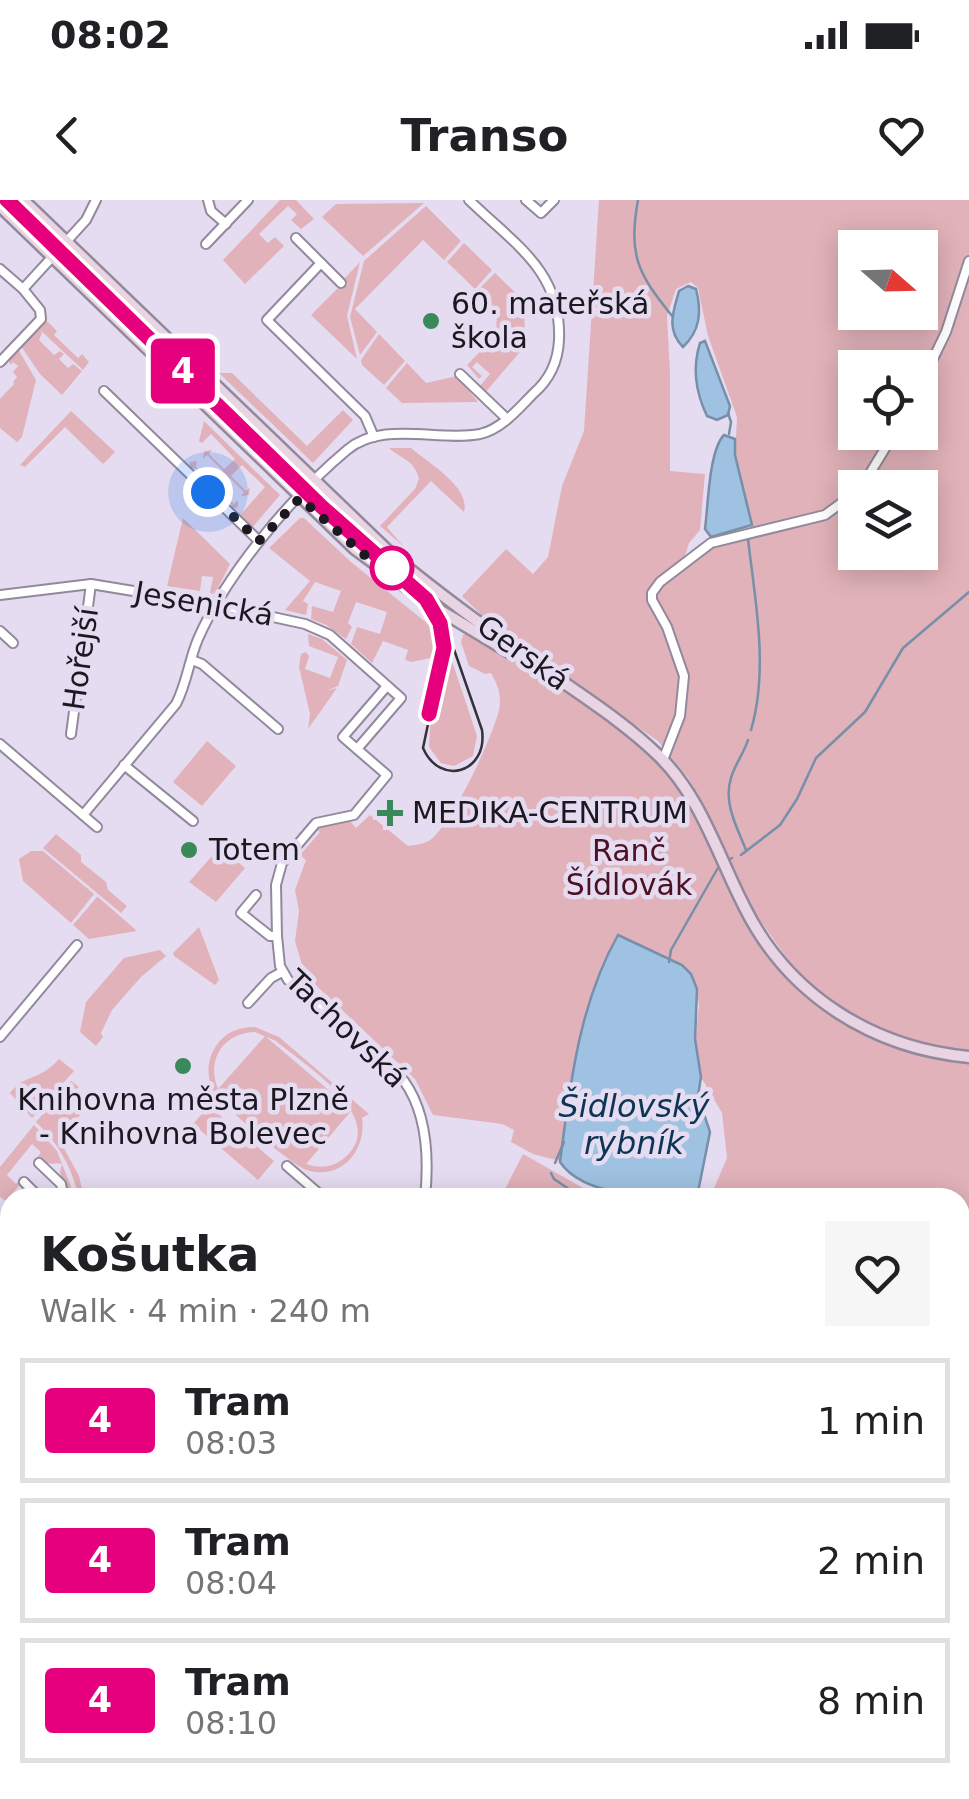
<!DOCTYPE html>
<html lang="en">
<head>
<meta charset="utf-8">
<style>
  body { margin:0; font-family:"DejaVu Sans",sans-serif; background:#f6f6f6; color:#202124; height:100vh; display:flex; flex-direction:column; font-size:38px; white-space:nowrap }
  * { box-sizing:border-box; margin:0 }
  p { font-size:32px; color:#757577 }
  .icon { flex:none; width:55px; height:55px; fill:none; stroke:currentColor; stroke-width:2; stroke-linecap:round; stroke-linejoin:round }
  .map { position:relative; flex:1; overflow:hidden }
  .details { position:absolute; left:0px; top:988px; width:970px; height:612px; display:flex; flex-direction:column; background:#fff; border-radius:30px 30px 0 0; box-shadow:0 5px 25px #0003 }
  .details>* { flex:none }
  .badge { padding:0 20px; border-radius:8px; font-size:35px; line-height:65px }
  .needle { width:65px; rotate:110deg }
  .tools { position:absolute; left:838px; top:30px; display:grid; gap:20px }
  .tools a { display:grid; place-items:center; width:100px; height:100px; border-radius:0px; background:#fff; box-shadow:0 5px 25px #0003; font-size:50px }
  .you { position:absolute; width:50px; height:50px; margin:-25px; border:8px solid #fff; border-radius:50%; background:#1a73e8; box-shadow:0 0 0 15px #1a73e833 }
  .map>.badge { position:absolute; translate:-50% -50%; box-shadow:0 0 0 5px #fff }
  .round { display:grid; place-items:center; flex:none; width:105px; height:105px; border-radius:0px; background:#f6f6f6 }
  .headline { display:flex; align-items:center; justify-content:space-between; height:170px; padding:0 40px }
  h1 { font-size:48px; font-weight:800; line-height:75px }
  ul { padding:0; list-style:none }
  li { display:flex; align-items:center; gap:30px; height:125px; margin:0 20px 15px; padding:0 20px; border:5px solid #e0e0e0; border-radius:0px }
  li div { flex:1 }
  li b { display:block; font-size:38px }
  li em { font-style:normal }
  li .badge { min-width:110px; font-weight:700; text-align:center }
  .status { display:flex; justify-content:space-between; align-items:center; height:70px; padding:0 50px; background:#fff; direction:ltr }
  .status svg { height:28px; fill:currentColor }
  header { display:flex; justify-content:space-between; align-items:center; height:130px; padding:0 40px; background:#fff; font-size:45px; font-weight:800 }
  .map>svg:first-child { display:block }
  .green { fill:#e1b2b9; fill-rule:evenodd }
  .water { fill:#9fc2e2; stroke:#778fa8; stroke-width:2.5 }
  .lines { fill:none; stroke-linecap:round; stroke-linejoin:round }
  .stream { stroke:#778fa8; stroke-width:2.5 }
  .street-casing { stroke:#92899c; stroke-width:12 }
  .secondary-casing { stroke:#92899c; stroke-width:15 }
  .primary-casing { stroke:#fff; stroke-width:16 }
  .highway-casing { stroke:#fff; stroke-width:19 }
  .street { stroke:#fff; stroke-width:8 }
  .secondary { stroke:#e8d4e2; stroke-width:10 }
  .primary { stroke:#d1aac6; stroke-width:11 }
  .highway { stroke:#b271a0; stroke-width:14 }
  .tram { stroke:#35313a; stroke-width:2.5 }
  .rail-casing { stroke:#35313a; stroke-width:6 }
  .rail { stroke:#e6dcf1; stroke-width:2.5; stroke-dasharray:8; stroke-linecap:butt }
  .line-casing { stroke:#fff; stroke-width:22 }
  .line { stroke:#e6007e; stroke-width:15 }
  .walk { stroke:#1b181f; stroke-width:10; stroke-dasharray:0 18 }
  .poi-dot { fill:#3a8959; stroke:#e6dcf1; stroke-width:4 }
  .stop-dot { fill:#fff; stroke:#e6007e; stroke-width:5 }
  .labels { text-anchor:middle; stroke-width:9; stroke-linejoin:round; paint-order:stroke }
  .poi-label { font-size:30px; fill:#1b181f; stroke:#e6dcf1; text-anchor:start }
  .street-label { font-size:30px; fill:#1b181f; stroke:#e6dcf1 }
  .park-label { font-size:30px; fill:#4c1122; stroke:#e6dcf1 }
  .water-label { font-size:32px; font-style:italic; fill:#0c3554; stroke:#e6dcf1 }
</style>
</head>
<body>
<div class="status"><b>08:02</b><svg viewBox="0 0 49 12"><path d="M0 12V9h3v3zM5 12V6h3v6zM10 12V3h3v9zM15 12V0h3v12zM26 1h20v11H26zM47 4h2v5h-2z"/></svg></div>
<header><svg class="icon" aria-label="back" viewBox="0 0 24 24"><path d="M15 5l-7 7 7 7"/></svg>Transo<svg class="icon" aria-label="heart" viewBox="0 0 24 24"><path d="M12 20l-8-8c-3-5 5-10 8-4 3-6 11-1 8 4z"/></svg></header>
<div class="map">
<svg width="969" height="1599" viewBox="0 0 969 1599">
  <rect width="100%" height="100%" fill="#e6dcf1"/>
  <g class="green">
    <path d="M 280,0 L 296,0 L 314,19 L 301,29 L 291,20 L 297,14 L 288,6 L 259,34 L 268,43 L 275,37 L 284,46 L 245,84 L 223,60 Z"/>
    <path d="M 599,0 L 969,0 L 969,852 L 906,841 L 834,804 L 801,778 L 750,706 L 726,650 L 689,579 L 658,541 L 497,430 L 462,396 L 506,349 L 533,374 L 548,357 L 562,286 L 584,231 ZM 855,48 L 920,48 L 920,112 L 855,112 ZM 691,82 L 698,88 L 708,136 L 737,217 L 735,255 L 753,336 L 706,350 L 682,366 L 689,343 L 700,330 L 705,274 L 670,271 L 670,173 L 667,116 L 676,89 ZM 855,168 L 920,168 L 920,232 L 855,232 ZM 855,288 L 920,288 L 920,352 L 855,352 Z"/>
    <path d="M 424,3 L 363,56 L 322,17 L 336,4 Z"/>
    <path d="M 426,6 L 461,41 L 444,60 L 423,40 L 355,109 L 377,132 L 360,155 L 350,117 L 364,61 Z"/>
    <path d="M 464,43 L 492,70 L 475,89 L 447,62 Z"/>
    <path d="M 360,62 L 347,116 L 357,159 L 311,115 L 340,86 L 343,89 L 348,84 L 344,79 Z"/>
    <path d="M 495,73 L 524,101 L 525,146 L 484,194 L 480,186 L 490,174 L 477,162 L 472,167 L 482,176 L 479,179 L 467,165 L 496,135 L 497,110 L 477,91 Z"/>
    <path d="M 46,120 L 57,131 L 54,135 L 78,158 L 82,154 L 89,162 L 83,170 L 39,129 L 42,133 L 39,140 L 54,155 L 60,151 L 64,154 L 59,159 L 68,168 L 73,164 L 82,171 L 62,195 L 40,174 L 21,146 Z"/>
    <path d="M 379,134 L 405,161 L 384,185 L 362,165 L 361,160 Z"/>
    <path d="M 18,149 L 36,180 L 22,237 L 17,242 L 0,228 L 0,199 L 14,184 L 13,182 L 17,177 L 13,172 L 18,166 L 13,162 L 10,165 L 9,159 Z"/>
    <path d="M 407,163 L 426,183 L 457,176 L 478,202 L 402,203 L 386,188 Z"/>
    <path d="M 219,173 L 232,173 L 307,246 L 343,210 L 353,220 L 313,263 Z"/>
    <path d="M 71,211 L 115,252 L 103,264 L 65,227 L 25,267 L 20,265 Z"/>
    <path d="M 204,221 L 280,295 L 251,329 L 241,318 L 241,314 L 265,287 L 242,265 L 231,276 L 246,291 L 250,287 L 249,295 L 241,296 L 244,292 L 230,278 L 219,289 L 234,304 L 238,300 L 238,307 L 231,310 L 232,305 L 217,291 L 213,294 L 207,288 L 210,283 L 195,268 L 189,269 L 190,262 L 197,261 L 196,267 L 212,282 L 223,271 L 207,255 L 203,259 L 204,251 L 212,250 L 209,254 L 224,269 L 235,259 L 211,234 L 202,243 L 199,241 Z"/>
    <path d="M 389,248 L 411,248 C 428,263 471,287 464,312 L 431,281 L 387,327 L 403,346 L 380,326 L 415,289 L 419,279 C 414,259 402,260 389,248 Z"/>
    <path d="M 183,318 L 230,364 L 215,394 L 210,393 L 213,377 L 202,376 L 200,391 L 167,386 Z"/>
    <path d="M 300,318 L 304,318 L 351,362 L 433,428 L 435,457 L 412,462 L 405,460 L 408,450 L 383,441 L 372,463 L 351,444 L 357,427 L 380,434 L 387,412 L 356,402 L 348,423 L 352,427 L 346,439 L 326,425 L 311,419 L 312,406 L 333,412 L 341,391 L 315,382 L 303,401 L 308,404 L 306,415 L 285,410 L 310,381 L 269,348 Z"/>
    <path d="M 468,433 C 525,469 612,514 657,562 C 696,604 714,658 739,708 C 784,799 869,852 969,863 L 969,1537 L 960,1539 L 960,998 L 705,997 L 711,995 L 727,958 L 722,913 L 701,877 L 695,843 L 699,805 L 696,784 L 670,761 L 622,736 L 618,735 C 582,807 571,882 560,961 L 533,954 L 511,942 L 514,930 L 502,924 L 433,915 L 415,879 L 305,775 L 295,741 L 299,711 L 295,690 L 306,660 L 300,655 L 320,632 L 316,628 L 350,621 L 356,628 L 370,615 L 408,646 C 415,645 424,644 430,640 C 452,625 493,536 499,510 C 502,496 498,485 491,473 L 485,474 L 469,466 L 461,442 L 463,435 Z"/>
    <path d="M 308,434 L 322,439 L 347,460 L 338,486 L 326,491 L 337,488 L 308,529 L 310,514 L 299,467 L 301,454 L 306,452 L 309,456 L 305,469 L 330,478 L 338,457 L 309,446 Z"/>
    <path d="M 445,459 L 452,461 L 477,536 L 473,556 L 454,566 L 441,563 L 429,547 L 431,514 Z"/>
    <path d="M 207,541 L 236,566 L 202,606 L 173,582 Z"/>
    <path d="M 56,634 L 81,655 L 81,662 L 106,682 L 108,690 L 127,706 L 121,713 L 43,648 Z"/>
    <path d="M 220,647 L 245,668 L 216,702 L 189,682 Z"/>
    <path d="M 31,651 L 43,651 L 94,694 L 71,723 L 23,681 L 19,659 Z"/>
    <path d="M 97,697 L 98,697 L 137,731 L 89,739 L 73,725 Z"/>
    <path d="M 199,727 L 219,780 L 215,785 L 174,756 L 173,753 Z"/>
    <path d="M 160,750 L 166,756 L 141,777 L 112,810 L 101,833 L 103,837 L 96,846 L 80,832 L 86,802 L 124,758 Z"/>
    <path d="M 255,827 L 279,837 L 369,914 L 362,918 C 367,950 341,981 307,970 C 291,965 221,905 213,890 C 206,876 207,859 216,846 C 225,832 239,827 255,827 ZM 255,832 L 276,841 C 303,864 393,919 343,959 C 332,968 319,968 306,964 L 352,910 L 265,836 L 218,889 C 206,860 223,833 255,832 Z"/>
    <path d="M 59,859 L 74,871 L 32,918 L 10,893 C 26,873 40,881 59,859 Z"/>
    <path d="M 71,881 L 79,887 L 67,902 L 81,914 L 60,941 L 79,976 L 84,997 L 79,997 C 71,966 59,944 36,922 Z"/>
    <path d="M 209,906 L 274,961 L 258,980 L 193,924 Z"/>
    <path d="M 34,925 L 57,951 L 75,997 L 68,997 L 60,972 L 62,964 C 54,961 50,968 37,958 L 41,952 L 32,944 L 7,975 L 16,984 L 21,978 L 23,981 L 6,1001 L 0,997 L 0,967 Z"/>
    <path d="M 523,954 L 599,997 L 501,997 Z"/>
    <path d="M 10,1187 L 10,1399 L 0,1397 L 0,1200 Z"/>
    <path d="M 2,1399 L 10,1401 L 10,1590 L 269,1590 L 251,1599 L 0,1599 Z"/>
    <path d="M 337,1590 L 809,1590 L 839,1599 L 305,1599 Z"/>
  </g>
  <g class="water">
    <path d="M 688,86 L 696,89 C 702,112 700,131 683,147 C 666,130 673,112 679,91 Z"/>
    <path d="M 705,141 L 730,206 L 728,215 L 717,220 L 707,216 C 696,193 692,168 700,143 Z"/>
    <path d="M 724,235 L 735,239 L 735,255 L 752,325 L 711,337 L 705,329 C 708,306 709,250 724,235 Z"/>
    <path d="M 618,735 L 682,765 L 691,774 L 697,789 L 695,839 L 701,877 L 698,896 L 710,932 L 697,997 C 658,998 584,998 560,962 C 570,885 579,804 618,735 Z"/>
  </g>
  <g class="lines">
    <g class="stream">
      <path d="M 638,0 C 628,56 638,74 673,117"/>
      <path d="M 728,213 L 731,222 L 729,234"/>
      <path d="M 748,339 C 755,400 769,469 751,530"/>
      <path d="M 746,650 C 737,627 723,603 731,578 C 735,564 744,553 748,540"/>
      <path d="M 741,655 L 780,625 L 797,599 L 816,558 L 865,512 L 903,448 L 969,392"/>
      <path d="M 730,659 L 732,658"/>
      <path d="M 669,762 L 671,750 L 719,666"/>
      <path d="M 555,963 L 564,942"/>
      <path d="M 551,973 L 554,979 L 582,998"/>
      <path d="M 960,1363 L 969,1362"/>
      <path d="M 964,1560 L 969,1560"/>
      <path d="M 960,1585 L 969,1588"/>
      <path d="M 625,1590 L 630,1599"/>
    </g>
    <defs>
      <g id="street">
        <path d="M 208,0 L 211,11 L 226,24"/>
        <path d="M 526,0 L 541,13 L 554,0"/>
        <path d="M 296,38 L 341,83"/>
        <path d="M 206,44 L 248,0"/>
        <path d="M 321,63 L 267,120 L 365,216 L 374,237"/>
        <path d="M 0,69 L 23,89 L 86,20 L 96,0"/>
        <path d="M 0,162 L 41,119 L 40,110 L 23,89"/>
        <path d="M 460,174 L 507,219"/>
        <path d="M 920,186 L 946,132 L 969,61"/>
        <path d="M 104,191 L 259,341"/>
        <path d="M 861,288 L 895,232"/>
        <path d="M 0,395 L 91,384 L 218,405 L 305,424 L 330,435 L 401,498 L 357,549"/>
        <path d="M 0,431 L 13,443"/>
        <path d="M 192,460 L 202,464 L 278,529"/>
        <path d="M 387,486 L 343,537 L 387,575 L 354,615 L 316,623 L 282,663 L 276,685 L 277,736 L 280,766 L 288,780 L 404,881 C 427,913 429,959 425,998"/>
        <path d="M 71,534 L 91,384"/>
        <path d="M 0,544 L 97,627"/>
        <path d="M 663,560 L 680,516 L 684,476 L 667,427 L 652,400 L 652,393 L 660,382 L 711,343 L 825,315 L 855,293"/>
        <path d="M 124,565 L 193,621"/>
        <path d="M 83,615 L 176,504 C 187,483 189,460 198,439 C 227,373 292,296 347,250 C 382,220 439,242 480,234 C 502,229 519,208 534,193 C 550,179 558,161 559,140 C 562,71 514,44 469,0"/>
        <path d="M 256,695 L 241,713 L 270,736 L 277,736"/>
        <path d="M 248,803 L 271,778 L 282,772"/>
        <path d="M 0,837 L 77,745"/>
        <path d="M 39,963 L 61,984 L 64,998"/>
        <path d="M 287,966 L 324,998"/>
        <path d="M 24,982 L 40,998"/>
        <path d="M 529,1590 L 537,1599"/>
      </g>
      <g id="secondary">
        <path d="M 23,0 L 391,354 C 437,393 487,429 537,464 C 579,494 622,520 659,556 C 701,597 718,656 745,708 C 789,796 873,848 969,857"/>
        <path d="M 0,6 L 355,349 L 431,405 L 514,455"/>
      </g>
      <g id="primary">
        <path d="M 0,1113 L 10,1122"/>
        <path d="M 0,1143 L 10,1152"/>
      </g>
      <g id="highway">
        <path d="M 917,1590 L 938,1599"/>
        <path d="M 945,1590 L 966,1599"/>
      </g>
    </defs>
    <use href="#street" class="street-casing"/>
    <use href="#secondary" class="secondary-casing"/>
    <use href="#primary" class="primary-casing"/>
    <use href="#highway" class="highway-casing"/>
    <use href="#street" class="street"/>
    <use href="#secondary" class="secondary"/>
    <use href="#primary" class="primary"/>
    <use href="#highway" class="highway"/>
    <g class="tram">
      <path d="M 7,0 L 322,307 L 431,405 L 440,423 L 444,448 L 423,548 C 440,587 488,573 482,530 L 442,415 L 433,399 L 325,304 L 12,0"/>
      <path d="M 0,1126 L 10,1135"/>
    </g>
    <defs>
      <g id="rail">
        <path d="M 828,1590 L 858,1599"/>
        <path d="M 263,1599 L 282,1590"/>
      </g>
    </defs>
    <use href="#rail" class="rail-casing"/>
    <use href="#rail" class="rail"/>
  </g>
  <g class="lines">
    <defs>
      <path id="line" d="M 7,0 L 322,307 L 426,399 L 440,423 L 444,448 L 429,514"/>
    </defs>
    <use href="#line" class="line-casing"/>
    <use href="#line" class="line"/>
    <path class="walk" d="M 208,292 L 259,341 L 300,298 L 386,374 L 392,368"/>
  </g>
  <g class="poi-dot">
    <circle cx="431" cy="121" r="10"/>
    <path d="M385 598h10v10h10v10h-10v10h-10v-10h-10v-10h10z"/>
    <circle cx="189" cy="650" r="10"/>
    <circle cx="183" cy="866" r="10"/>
  </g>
  <circle class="stop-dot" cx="392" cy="368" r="20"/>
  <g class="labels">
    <g class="poi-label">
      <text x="451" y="114">60. mateřská<tspan x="451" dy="34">škola</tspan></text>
      <text x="412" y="623">MEDIKA-CENTRUM</text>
      <text x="209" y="660">Totem</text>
      <text x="183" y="910" text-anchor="middle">Knihovna města Plzně<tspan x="183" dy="34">- Knihovna Bolevec</tspan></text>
    </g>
    <g class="street-label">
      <text transform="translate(204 404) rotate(10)" y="10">Jesenická</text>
      <text transform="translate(523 453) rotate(36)" y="10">Gerská</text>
      <text transform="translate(81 459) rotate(-82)" y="10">Hořejší</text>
      <text transform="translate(346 829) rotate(44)" y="10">Tachovská</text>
    </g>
    <g class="park-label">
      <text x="629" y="661">Ranč<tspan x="629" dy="34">Šídlovák</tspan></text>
    </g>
    <g class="water-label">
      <text x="634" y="917">Šidlovský<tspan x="634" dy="37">rybník</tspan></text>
    </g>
  </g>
</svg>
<div class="tools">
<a><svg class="needle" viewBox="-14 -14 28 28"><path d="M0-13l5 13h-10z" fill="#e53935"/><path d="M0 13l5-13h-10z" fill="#757577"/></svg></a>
<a><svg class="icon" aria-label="locate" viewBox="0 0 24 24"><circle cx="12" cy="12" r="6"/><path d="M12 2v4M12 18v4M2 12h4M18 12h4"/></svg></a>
<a><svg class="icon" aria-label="layers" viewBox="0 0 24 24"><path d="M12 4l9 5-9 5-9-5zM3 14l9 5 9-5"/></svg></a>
</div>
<div class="you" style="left:208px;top:292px"></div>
<b class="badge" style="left:183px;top:171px;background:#e6007e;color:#fff">4</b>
<section class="details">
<div class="headline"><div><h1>Košutka</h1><p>Walk · 4 min · 240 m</p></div><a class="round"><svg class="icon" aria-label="heart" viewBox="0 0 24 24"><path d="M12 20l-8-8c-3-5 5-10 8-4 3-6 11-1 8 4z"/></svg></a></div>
<ul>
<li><span class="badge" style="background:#e6007e;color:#fff">4</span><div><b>Tram</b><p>08:03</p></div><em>1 min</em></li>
<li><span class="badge" style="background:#e6007e;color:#fff">4</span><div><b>Tram</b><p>08:04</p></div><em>2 min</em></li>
<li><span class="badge" style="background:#e6007e;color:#fff">4</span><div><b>Tram</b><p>08:10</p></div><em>8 min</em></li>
</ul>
</section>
</div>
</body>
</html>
